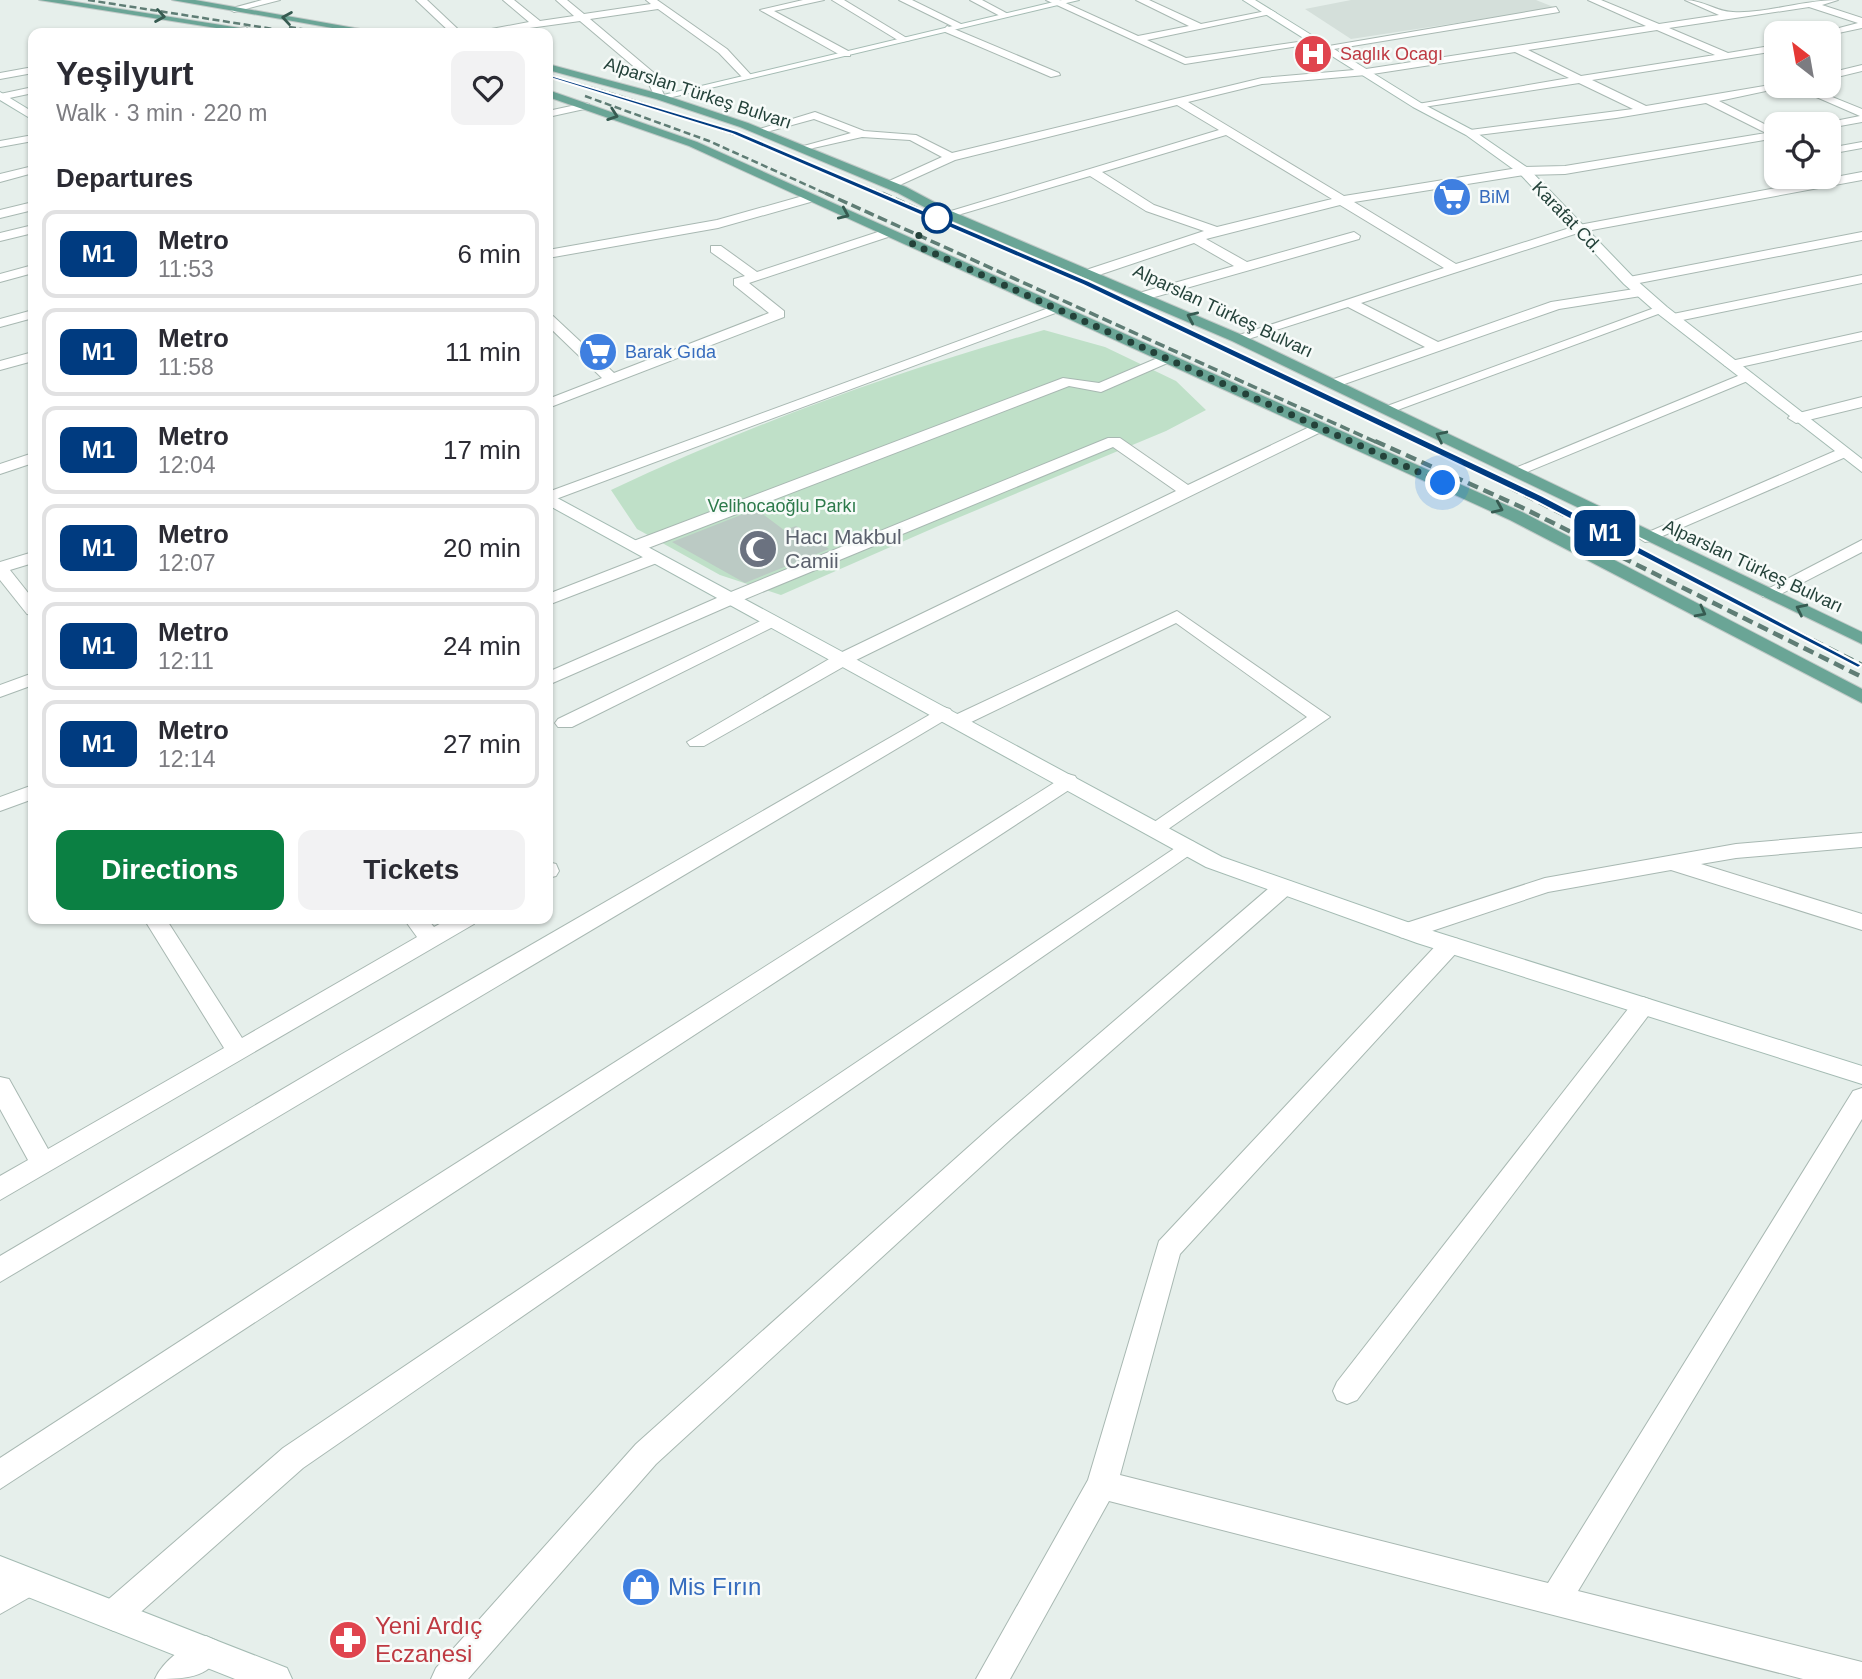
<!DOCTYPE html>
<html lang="en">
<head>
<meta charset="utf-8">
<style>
  body { margin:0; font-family:Arial,sans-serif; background:#f2f2f3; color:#2b2b33; height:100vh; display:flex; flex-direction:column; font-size:26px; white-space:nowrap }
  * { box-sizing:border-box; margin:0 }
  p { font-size:23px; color:#7c7c81 }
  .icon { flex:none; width:38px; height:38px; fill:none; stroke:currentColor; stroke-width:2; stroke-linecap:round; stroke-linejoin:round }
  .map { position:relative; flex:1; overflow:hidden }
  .panel { position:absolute; left:28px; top:28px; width:525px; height:896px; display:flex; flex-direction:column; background:#fff; border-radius:14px; box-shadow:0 2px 5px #0004 }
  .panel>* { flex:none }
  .badge { padding:0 14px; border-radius:10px; font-size:24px; line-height:46px }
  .needle { width:46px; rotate:329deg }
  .fabs { position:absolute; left:1764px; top:21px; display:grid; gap:14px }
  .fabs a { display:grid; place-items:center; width:77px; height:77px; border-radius:14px; background:#fff; box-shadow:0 2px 5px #0004; font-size:35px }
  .you { position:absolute; width:35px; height:35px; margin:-18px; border:5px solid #fff; border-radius:50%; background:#1a73e8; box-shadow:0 0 0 10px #1a73e833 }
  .map>.badge { position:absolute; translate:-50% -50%; box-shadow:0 0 0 4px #fff }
  h2 { padding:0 28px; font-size:26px; line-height:63px }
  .round { display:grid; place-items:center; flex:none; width:74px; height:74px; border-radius:14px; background:#f2f2f3 }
  .summary { display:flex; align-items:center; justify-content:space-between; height:119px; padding:0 28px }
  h1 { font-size:33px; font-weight:600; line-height:52px }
  .cta { display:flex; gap:14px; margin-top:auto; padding:14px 28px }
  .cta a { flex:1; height:80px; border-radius:14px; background:#0b8043; color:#fff; font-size:28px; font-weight:600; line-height:80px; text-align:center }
  .cta a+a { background:#f2f2f3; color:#2b2b33 }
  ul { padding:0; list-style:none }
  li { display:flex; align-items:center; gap:21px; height:88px; margin:0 14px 10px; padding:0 14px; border:4px solid #e1e1e2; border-radius:14px }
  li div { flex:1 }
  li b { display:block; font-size:26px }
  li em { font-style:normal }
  li .badge { min-width:77px; font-weight:700; text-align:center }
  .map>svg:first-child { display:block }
  .built { fill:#d4dfda }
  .green { fill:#bfe0c8 }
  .building { fill:#bbcac4 }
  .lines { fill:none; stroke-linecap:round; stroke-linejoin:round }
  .minor-casing { stroke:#a8b8b2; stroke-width:2 }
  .tertiary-casing { stroke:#a8b8b2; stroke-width:2 }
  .secondary-casing { stroke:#a4bbb3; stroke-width:2 }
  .primary-casing { stroke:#c2cac8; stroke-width:2 }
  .minor { fill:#fff; fill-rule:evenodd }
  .tertiary { fill:#fff; fill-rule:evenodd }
  .secondary { fill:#fff; fill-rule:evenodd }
  .primary { fill:#6aa596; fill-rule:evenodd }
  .rail-far2 { stroke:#5f7d75; stroke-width:2.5; stroke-dasharray:7 3.5; stroke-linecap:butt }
  .rail-far1 { stroke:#5f7d75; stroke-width:3.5; stroke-dasharray:10 4.5; stroke-linecap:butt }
  .rail { stroke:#5f7d75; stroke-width:4.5; stroke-dasharray:11 6; stroke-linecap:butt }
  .oneway { stroke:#365b51 }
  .line { fill:#003b80; stroke:#fff; stroke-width:2 }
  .walk { stroke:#24423a; stroke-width:7; stroke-dasharray:0 12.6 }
  .stop-dot { fill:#fff; stroke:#003b80; stroke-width:3.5 }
  .labels { text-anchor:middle; stroke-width:5; stroke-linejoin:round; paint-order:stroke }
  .far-health-label { font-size:18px; fill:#be3a42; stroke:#f7fbf9; text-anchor:start }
  .far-street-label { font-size:18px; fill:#24423a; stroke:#f7fbf9 }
  .far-shop-label { font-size:18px; fill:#366cbe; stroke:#f7fbf9; text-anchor:start }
  .far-park-label { font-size:18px; fill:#2d7a4b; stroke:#f7fbf9 }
  .worship-label { font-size:21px; fill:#5b616d; stroke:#f7fbf9; text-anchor:start }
  .near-shop-label { font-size:24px; fill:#366cbe; stroke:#f7fbf9; text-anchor:start }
  .near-health-label { font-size:24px; fill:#be3a42; stroke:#f7fbf9; text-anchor:start }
</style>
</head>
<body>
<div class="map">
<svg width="1862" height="1679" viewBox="0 0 1862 1679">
  <rect width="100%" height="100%" fill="#e6efeb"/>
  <path class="built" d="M 1351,0 L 1536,0 L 1556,8 L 1351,39 L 1305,9 Z"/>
  <path class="green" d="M 1044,330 L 1105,347 L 1176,381 L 1206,410 L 1166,431 L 936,527 L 781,595 L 720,575 L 637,529 L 611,490 C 749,425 896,371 1044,330 Z"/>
  <path class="building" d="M 756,509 L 784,530 L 796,526 L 829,549 L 745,583 L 672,542 Z"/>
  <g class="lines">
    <defs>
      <g id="minor">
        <path d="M 262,0 L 280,0 L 234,12 L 229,9 Z"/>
        <path d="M 416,0 L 427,0 L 462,33 L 451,33 Z"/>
        <path d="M 503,0 L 514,0 L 540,21 L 574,16 L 556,0 L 567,0 L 584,14 L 651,4 L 646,0 L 657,0 L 727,49 L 751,75 L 742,77 L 719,53 L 658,9 L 590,19 L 654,73 L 665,97 L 656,99 L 645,76 L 580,21 L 494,33 L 470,33 L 529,22 Z"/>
        <path d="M 803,0 L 824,0 L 774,11 L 850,52 L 850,56 L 842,56 L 760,10 Z"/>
        <path d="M 832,0 L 844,0 L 910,40 L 901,42 Z"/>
        <path d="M 899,0 L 912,0 L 965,26 L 956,28 Z"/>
        <path d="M 970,0 L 982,0 L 1010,15 L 1002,17 Z"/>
        <path d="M 1046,0 L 1059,0 L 1138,36 L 1189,26 L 1136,0 L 1149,0 L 1201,24 L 1271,10 L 1276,13 L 1147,40 L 1186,58 L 1319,39 L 1324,42 L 1185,64 Z"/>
        <path d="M 1588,0 L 1601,0 L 1659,24 L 1719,15 L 1685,0 C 1703,0 1717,12 1733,12 C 1765,14 1803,0 1838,0 L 1822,5 L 1862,18 L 1862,28 L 1829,35 L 1820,33 L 1858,23 L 1809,7 L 1669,28 L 1728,53 L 1776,45 L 1776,51 L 1592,80 L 1646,106 L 1776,84 L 1789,86 L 1719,101 L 1776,130 L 1776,138 L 1565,174 L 1524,175 L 1354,202 L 1456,264 L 1579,225 L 1862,172 L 1862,180 L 1581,232 L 1361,303 L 1438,342 L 1551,302 L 1641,288 L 1648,292 L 1641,296 L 1559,309 L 1333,388 L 1328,387 L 1328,381 L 1425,347 L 1348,307 L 1242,341 L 1230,338 L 1444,268 L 1340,205 L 1206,239 L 1247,262 L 1354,232 L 1360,236 L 1359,239 L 1144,300 L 1139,299 L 1139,293 L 1234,266 L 1194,243 L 1096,276 L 1086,276 L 1086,270 L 1204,231 L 1146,211 L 1090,176 L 951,217 L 941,214 L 1219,130 L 1177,105 L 955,160 L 891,189 L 885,185 L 887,182 L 942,157 L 910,140 L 862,137 L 800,151 L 800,147 L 851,133 L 814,119 L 759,134 L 753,131 L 815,112 L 864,131 L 916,135 L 952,153 L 1262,78 L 1366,69 L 1646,26 ZM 1657,30 L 1715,55 L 1581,76 L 1528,50 ZM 1515,52 L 1569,78 L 1412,105 L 1417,108 L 1579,83 L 1633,109 L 1470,130 L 1464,133 L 1470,136 L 1616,118 L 1706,103 L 1766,133 L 1565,166 L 1524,167 L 1344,196 L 1188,102 L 1262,84 L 1366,75 ZM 1226,135 L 1332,199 L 1217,227 L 1154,205 L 1102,172 Z"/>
        <path d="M 1556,7 L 1559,12 L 1328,50 L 1323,47 Z"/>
        <path d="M 947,26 L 1059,73 L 1060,75 L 1051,77 L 943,31 Z"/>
        <path d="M 246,27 L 250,32 L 222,33 L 223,31 Z"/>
        <path d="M 1862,65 L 1862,71 L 1829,79 L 1829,73 Z"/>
        <path d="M 33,67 L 33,73 L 0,79 L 0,73 Z"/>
        <path d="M 1791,86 L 1805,86 L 1862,109 L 1862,122 L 1829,128 L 1825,123 L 1860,116 Z"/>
        <path d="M 33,87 L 33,93 L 0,100 L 0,94 Z"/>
        <path d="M 585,103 L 589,104 L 589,108 L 548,117 L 548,111 Z"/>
        <path d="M 33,135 L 33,141 L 0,147 L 0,141 Z"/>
        <path d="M 1862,142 L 1862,148 L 1829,154 L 1829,148 Z"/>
        <path d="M 33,166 L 33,173 L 0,182 L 0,174 Z"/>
        <path d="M 810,194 L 816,198 L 814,201 L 718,228 L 548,258 L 548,250 L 717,220 Z"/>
        <path d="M 33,202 L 33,210 L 0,218 L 0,210 Z"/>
        <path d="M 33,225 L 33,233 L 0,241 L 0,233 Z"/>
        <path d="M 887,229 L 891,230 L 891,236 L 749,283 L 784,311 L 784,317 L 548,408 L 548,399 L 602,378 L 548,326 L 548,315 L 553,316 L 614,373 L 769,313 L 734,285 L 734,279 L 745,276 L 711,252 L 711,246 L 721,246 L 757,272 Z"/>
        <path d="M 1862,232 L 1862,240 L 1629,285 L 1622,281 L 1629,277 Z"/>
        <path d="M 33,265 L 33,273 L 0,282 L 0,274 Z"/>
        <path d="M 1862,275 L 1862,283 L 1673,322 L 1666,318 L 1673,314 Z"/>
        <path d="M 1054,306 L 1066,309 L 548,502 L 548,492 Z"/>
        <path d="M 1657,307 L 1669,310 L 1392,412 L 1382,412 L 1379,409 Z"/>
        <path d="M 33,310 L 33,318 L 0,327 L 0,319 Z"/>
        <path d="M 1862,332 L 1862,340 L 1731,369 L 1724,365 L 1731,361 Z"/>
        <path d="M 33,352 L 33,361 L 0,370 L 0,361 Z"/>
        <path d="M 1167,354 L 1172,355 L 1172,361 L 1101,392 L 1069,386 L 643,550 L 637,551 L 629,546 L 631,542 L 1063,378 L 1099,383 Z"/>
        <path d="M 1745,373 L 1750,374 L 1750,380 L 1522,474 L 1516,476 L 1508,471 Z"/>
        <path d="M 1862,397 L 1862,407 L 1796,423 L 1788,418 L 1791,415 Z"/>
        <path d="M 1320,422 L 1325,424 L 1325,430 L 850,663 L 704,746 L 690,746 L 687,742 L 836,655 L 1176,491 L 1113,447 L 738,602 L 548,685 L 548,672 L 726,594 L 1108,438 L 1120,438 L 1188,485 Z"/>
        <path d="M 1842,448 L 1848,450 L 1848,456 L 1651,541 L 1645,542 L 1637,537 Z"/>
        <path d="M 33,453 L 33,463 L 0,474 L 0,464 Z"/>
        <path d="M 1862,540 L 1862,552 L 1775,597 L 1763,597 L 1760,593 Z"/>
        <path d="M 656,552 L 665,557 L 662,561 L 548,605 L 548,594 Z"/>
        <path d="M 0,564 L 6,565 L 33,599 L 33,615 L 27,614 L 0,580 Z"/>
        <path d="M 1177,611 L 1330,717 L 1161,834 L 1154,836 L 1144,829 L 1307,717 L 1176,623 L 965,725 L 951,725 L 948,721 L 951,717 Z"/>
        <path d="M 773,615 L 782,620 L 779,624 L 572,727 L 558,727 L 555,723 L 558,719 Z"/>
        <path d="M 33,673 L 33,685 L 0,697 L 0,685 Z"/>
        <path d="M 943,707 L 950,709 L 953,713 L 950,717 L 0,1282 L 0,1256 L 342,1054 Z"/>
        <path d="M 1068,774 L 1075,776 L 1078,781 L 1075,786 L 0,1489 L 0,1458 L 351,1230 Z"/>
        <path d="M 33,785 L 33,799 L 0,811 L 0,797 Z"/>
        <path d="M 1862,833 L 1862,847 L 1736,858 L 1701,864 L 1862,914 L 1862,930 L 1671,870 L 1548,892 L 1408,939 L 1400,937 L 1397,931 L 1400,925 L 1545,878 L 1736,844 Z"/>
        <path d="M 1187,840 L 1194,842 L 1198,847 L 1194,852 L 303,1468 L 125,1626 L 114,1631 L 103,1626 L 98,1615 L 103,1604 L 283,1448 Z"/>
        <path d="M 548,862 L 556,864 L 559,871 L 556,876 L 548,878 Z"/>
        <path d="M 1284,880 L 1292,882 L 1295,887 L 1292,892 L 1011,1139 L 656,1464 L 468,1679 L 431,1679 L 436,1668 L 636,1444 L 993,1125 L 1276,882 Z"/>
        <path d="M 144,919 L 166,919 L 242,1038 L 417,937 L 404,919 L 427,919 L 434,927 L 449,919 L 477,919 L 474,924 L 0,1200 L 0,1176 L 28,1160 L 0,1109 L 0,1077 L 9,1079 L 48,1149 L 224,1048 Z"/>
        <path d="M 1450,937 L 1458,939 L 1461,945 L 1458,951 L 1180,1254 L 1120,1475 L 1548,1583 L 1853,1091 L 1862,1088 L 1862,1119 L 1578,1591 L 1862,1662 L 1862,1679 L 1803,1679 L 1109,1501 L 1010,1679 L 976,1679 L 1088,1480 L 1159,1241 L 1442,939 Z"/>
        <path d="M 1643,997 L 1651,1000 L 1655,1006 L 1651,1012 L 1357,1400 L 1347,1404 L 1337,1400 L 1333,1391 L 1337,1382 L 1635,1000 Z"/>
        <path d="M 26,1567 L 37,1571 L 42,1582 L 37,1593 L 0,1614 L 0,1580 Z"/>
        <path d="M 206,1636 L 217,1641 L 222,1652 C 209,1679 183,1679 155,1679 C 163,1660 187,1644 206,1636 Z"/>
      </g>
      <path id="tertiary" d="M 33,552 L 33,563 L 0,573 L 0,562 Z"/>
      <g id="secondary">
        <path d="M 1062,0 L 1079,0 L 660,100 L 655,97 Z"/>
        <path d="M 1243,0 L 1255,0 L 1421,103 L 1474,131 L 1528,168 L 1634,278 L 1667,307 L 1862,459 L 1862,472 L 1657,313 L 1624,284 L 1520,174 L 1466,135 L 1413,107 Z"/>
        <path d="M 0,92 L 33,112 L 33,120 L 0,100 Z"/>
        <path d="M 548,493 L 1222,857 L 1433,931 L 1862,1066 L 1862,1084 L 1417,943 L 1206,867 L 548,505 Z"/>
        <path d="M 0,1556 L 287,1668 L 292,1679 L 235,1679 L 0,1586 Z"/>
      </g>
      <g id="primary">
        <path d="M 39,0 L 63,0 L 272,33 L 248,33 Z"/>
        <path d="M 172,0 L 195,0 L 383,33 L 361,33 Z"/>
        <path d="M 548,64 L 664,95 L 748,123 L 906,187 L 951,211 L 1242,335 L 1862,632 L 1862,644 L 1232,341 L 943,217 L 898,193 L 740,127 L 656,99 L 548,70 Z"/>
        <path d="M 548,90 L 697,142 L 1522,512 L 1862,689 L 1862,703 L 1510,520 L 689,146 L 548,97 Z"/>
      </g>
    </defs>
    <use href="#minor" class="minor-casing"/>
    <use href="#tertiary" class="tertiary-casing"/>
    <use href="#secondary" class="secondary-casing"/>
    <use href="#primary" class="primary-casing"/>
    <use href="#minor" class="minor"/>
    <use href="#tertiary" class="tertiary"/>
    <use href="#secondary" class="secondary"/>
    <use href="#primary" class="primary"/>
    <g class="rail-far2">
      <path d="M 88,0 L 299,33"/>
      <path d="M 289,27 L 327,33"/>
      <path d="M 548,76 C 665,106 775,148 886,195"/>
      <path d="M 585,96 L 709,141 L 829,195"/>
    </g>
    <g class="rail-far1">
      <path d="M 825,193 L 1378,443"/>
      <path d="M 882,193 L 1111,295 L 1422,443"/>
    </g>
    <g class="rail">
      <path d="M 1375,441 L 1521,507 L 1862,677"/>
      <path d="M 1418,441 L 1862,665"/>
    </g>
  </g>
  <defs><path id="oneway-chevron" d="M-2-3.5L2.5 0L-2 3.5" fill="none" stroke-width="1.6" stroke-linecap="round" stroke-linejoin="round" transform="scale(1.75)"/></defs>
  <g class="oneway">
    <use href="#oneway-chevron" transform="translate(160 16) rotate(9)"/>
    <use href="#oneway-chevron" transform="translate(287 18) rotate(-171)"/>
    <use href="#oneway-chevron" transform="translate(613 115) rotate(19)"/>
    <use href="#oneway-chevron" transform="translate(844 214) rotate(24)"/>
    <use href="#oneway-chevron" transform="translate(1192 317) rotate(-156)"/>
    <use href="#oneway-chevron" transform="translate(1441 436) rotate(-154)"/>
    <use href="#oneway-chevron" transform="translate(1498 508) rotate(24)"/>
    <use href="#oneway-chevron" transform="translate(1801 609) rotate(-154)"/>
    <use href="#oneway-chevron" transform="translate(1701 612) rotate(28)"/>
  </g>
  <path class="line" d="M 550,75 L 737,131 L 1089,281 L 1543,496 L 1862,665 L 1858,668 L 1535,501 L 1083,285 L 732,134 L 544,76 Z"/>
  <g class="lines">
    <path class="walk" d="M 937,218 L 911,243 L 1443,483"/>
  </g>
  <defs>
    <symbol id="hospital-disc" viewBox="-11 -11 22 22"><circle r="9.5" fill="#e0444e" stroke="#f7fbf9"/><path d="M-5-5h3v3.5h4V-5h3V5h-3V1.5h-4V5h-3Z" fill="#fff"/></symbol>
    <symbol id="supermarket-disc" viewBox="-11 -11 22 22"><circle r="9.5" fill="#3f7fe0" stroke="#f7fbf9"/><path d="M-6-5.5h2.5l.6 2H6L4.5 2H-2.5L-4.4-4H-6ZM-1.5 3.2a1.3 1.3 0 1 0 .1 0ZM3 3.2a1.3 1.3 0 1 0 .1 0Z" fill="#fff"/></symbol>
    <symbol id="mosque-disc" viewBox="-11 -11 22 22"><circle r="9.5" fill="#6b7280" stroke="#f7fbf9"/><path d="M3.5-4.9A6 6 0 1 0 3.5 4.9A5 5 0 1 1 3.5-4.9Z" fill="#fff"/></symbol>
    <symbol id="shop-disc" viewBox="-11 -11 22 22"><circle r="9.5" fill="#3f7fe0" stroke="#f7fbf9"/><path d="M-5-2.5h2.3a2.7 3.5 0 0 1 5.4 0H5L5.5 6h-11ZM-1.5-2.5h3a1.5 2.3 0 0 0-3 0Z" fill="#fff"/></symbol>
    <symbol id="pharmacy-disc" viewBox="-11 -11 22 22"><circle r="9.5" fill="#e0444e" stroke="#f7fbf9"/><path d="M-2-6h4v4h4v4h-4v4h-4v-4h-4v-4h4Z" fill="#fff"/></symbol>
  </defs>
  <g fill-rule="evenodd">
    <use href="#hospital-disc" x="1291" y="32" width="44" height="44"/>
    <use href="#supermarket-disc" x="1430" y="175" width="44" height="44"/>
    <use href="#supermarket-disc" x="576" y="330" width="44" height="44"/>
    <use href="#mosque-disc" x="736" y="527" width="44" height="44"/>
    <use href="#shop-disc" x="619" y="1565" width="44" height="44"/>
    <use href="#pharmacy-disc" x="326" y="1618" width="44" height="44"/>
  </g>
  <circle class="stop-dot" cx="937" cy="218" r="14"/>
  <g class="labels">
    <g class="far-health-label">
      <text x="1340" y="60">Saglık Ocagı</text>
    </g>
    <g class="far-street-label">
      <text transform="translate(698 93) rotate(18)" y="6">Alparslan Türkeş Bulvarı</text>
      <text transform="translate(1567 217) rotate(46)" y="6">Karafat Cd.</text>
      <text transform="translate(1223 311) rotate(25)" y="6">Alparslan Türkeş Bulvarı</text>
      <text transform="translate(1753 566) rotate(25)" y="6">Alparslan Türkeş Bulvarı</text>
    </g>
    <g class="far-shop-label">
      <text x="1479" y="203">BiM</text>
      <text x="625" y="358">Barak Gıda</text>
    </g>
    <g class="far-park-label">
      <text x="782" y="512">Velihocaoğlu Parkı</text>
    </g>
    <g class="worship-label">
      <text x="785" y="544">Hacı Makbul<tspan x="785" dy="24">Camii</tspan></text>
    </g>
    <g class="near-shop-label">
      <text x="668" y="1595">Mis Fırın</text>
    </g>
    <g class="near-health-label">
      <text x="375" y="1634">Yeni Ardıç<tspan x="375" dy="28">Eczanesi</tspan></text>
    </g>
  </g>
</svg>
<div class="fabs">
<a><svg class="needle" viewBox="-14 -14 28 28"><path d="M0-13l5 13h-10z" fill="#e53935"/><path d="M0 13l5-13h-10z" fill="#7c7c81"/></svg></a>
<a><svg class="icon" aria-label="locate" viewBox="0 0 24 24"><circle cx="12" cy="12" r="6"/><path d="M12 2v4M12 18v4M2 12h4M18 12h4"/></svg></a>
</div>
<div class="you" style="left:1443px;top:483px"></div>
<b class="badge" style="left:1605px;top:533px;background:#003b80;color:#fff">M1</b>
<section class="panel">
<div class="summary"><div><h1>Yeşilyurt</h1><p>Walk · 3 min · 220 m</p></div><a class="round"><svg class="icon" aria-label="heart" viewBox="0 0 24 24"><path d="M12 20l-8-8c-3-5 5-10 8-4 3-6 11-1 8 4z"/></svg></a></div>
<h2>Departures</h2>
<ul>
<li><span class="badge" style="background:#003b80;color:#fff">M1</span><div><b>Metro</b><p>11:53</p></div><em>6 min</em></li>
<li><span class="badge" style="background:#003b80;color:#fff">M1</span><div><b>Metro</b><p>11:58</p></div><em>11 min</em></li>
<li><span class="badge" style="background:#003b80;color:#fff">M1</span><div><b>Metro</b><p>12:04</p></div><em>17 min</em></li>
<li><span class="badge" style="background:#003b80;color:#fff">M1</span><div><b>Metro</b><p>12:07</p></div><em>20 min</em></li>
<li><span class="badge" style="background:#003b80;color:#fff">M1</span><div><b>Metro</b><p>12:11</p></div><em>24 min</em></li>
<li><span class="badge" style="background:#003b80;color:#fff">M1</span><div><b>Metro</b><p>12:14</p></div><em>27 min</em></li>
</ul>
<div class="cta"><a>Directions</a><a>Tickets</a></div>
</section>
</div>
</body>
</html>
